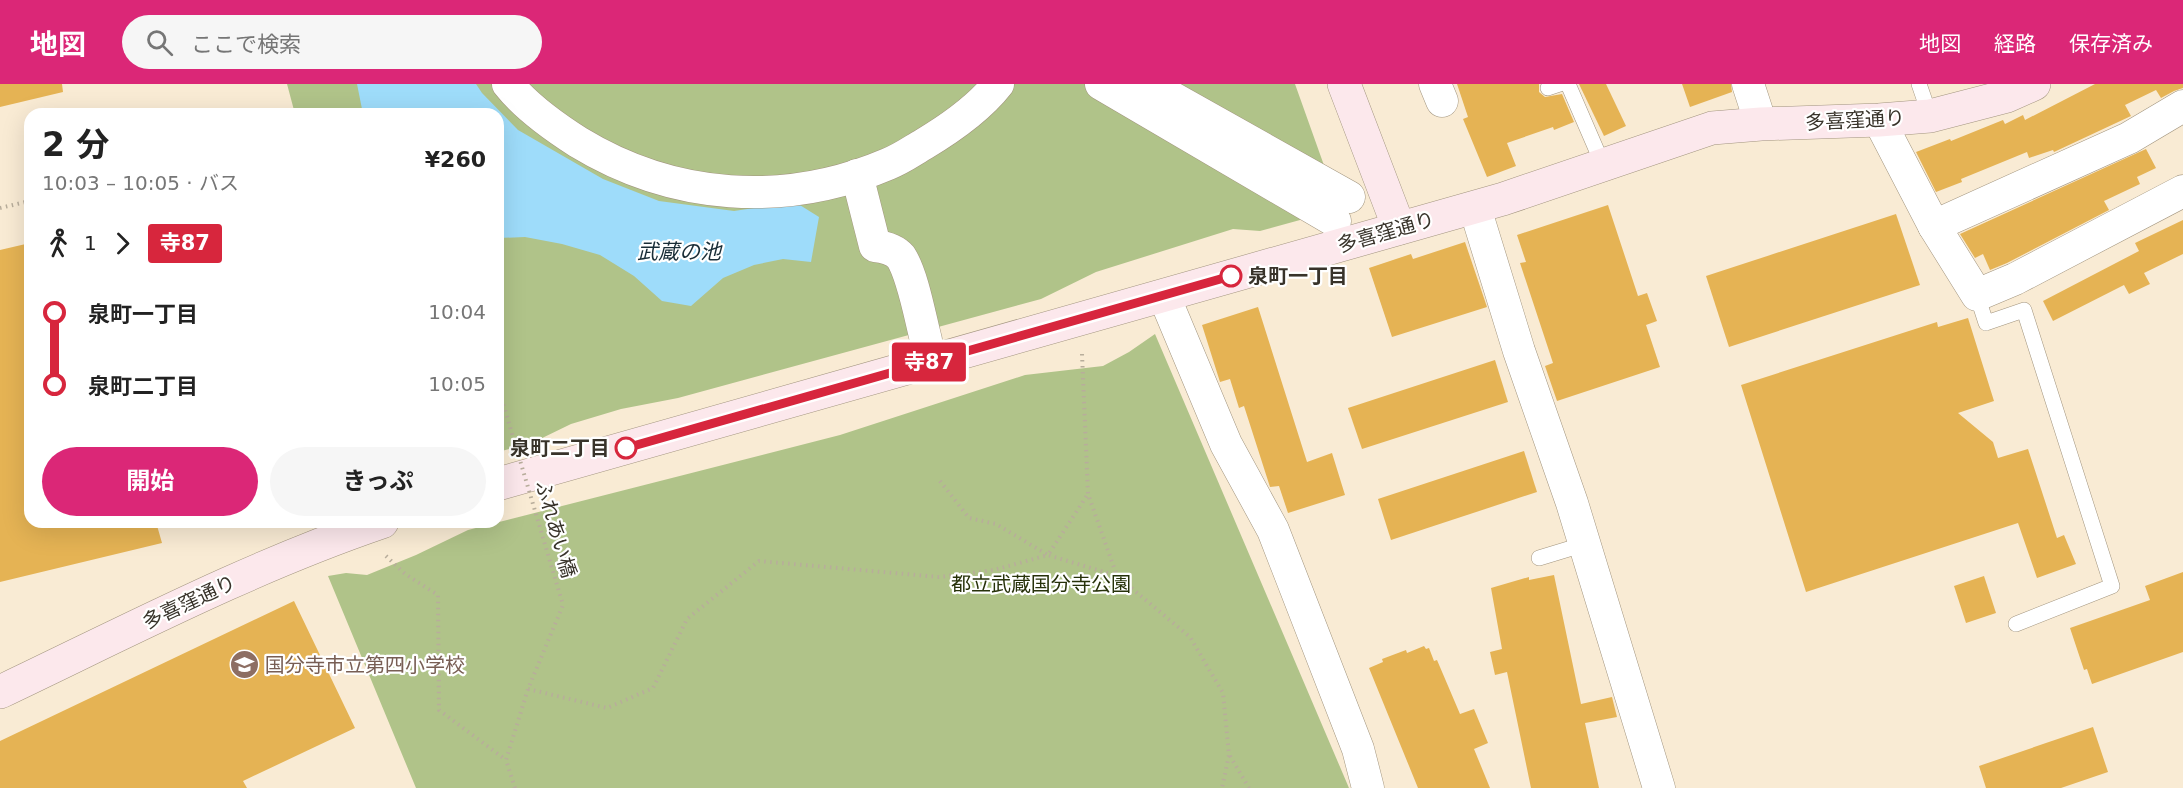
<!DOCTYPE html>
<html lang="ja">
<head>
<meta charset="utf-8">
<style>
  body { margin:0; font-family:"DejaVu Sans","Noto Sans JP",sans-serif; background:#f6f6f6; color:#222; height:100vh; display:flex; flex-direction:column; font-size:22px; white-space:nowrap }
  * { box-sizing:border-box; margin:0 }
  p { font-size:20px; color:#767676 }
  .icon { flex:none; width:33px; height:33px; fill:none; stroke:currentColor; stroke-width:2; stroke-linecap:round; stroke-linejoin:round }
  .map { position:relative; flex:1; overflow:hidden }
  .panel { position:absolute; left:24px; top:24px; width:480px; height:420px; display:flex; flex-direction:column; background:#fff; border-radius:18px; box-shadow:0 6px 24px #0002 }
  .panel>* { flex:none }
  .badge { padding:0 12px; border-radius:4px; font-size:21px; line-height:39px }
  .map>.badge { position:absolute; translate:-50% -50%; box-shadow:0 0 0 3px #fff }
  .legs { display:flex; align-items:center; gap:9px; height:66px; padding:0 18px; font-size:20px }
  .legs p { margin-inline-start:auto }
  .summary { display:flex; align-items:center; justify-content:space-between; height:102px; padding:0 18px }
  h1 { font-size:33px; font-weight:700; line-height:45px }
  .primary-button { display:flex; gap:12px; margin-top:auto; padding:12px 18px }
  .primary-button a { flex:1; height:69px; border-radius:36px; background:#db2777; color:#fff; font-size:24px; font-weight:700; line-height:69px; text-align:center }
  .primary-button a+a { background:#f6f6f6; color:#222 }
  ul { padding:0 18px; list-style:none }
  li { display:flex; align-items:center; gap:21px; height:72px; font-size:22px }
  li i { display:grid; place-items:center; width:9px; height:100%; margin:0 8px; background:currentColor }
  li i::after { content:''; width:15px; height:15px; margin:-8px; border:4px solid; border-radius:50%; background:#fff }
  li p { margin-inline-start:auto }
  li:first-child i { background:linear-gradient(#0000 50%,currentColor 0) }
  li:last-child i { background:linear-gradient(currentColor 50%,#0000 0) }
  header { display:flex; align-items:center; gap:36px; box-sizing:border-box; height:84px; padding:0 30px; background:#db2777; color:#fff }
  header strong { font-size:28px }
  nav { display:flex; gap:33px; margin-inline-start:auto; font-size:21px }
  .search { width:420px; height:54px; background:#f6f6f6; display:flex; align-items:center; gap:15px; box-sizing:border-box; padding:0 21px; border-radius:33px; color:#767676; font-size:22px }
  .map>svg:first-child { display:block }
  .green { fill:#b0c389 }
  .water { fill:#9edcfa }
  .building { fill:#e5b354 }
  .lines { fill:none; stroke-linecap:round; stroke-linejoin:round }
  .lane-casing { stroke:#a2957f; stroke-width:16 }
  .street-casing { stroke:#a2957f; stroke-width:33 }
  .secondary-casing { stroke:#a2957f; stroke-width:34 }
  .path { stroke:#b8ad9b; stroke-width:4; stroke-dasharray:1.5 4.5; stroke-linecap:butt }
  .lane { stroke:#fff; stroke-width:15 }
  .street { stroke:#fff; stroke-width:32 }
  .secondary { stroke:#fce8ec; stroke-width:33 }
  .path-bridge { stroke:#b8ad9b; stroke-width:4; stroke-dasharray:1.5 4.5; stroke-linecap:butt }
  .line-1-casing { stroke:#fff; stroke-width:14 }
  .line-1 { stroke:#d7263d; stroke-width:9 }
  .stop-1-dot { fill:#fff; stroke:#d7263d; stroke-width:3 }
  .labels { text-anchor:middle; stroke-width:4.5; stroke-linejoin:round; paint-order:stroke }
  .street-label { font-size:20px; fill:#38332a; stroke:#fff }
  .stop-label { font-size:20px; font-weight:bold; fill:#38332a; stroke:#fff; text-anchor:start }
  .park-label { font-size:20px; fill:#27320a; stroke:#fff }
  .education-label { font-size:20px; fill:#785e54; stroke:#fff; text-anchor:start }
  .water-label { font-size:21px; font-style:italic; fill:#192d37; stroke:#fff }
</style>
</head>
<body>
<header>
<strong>地図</strong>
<div class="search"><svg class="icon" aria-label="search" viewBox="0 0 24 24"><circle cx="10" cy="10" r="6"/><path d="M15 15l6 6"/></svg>ここで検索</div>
<nav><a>地図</a><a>経路</a><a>保存済み</a></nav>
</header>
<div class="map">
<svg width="2183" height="704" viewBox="0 0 2183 704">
  <rect width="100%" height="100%" fill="#f9ebd4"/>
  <g class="green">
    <path d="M 287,0 L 1295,0 L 1326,87 L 1300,136 L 1260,147 L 1233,145 L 1096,188 L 1041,215 L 678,314 L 621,325 L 571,340 L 534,358 L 498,368 L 498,30 L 295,30 Z"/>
    <path d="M 1155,250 L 1349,704 L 416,704 L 328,492 L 346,489 L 367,491 L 416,471 L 468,446 L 840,351 L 1025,291 L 1103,282 L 1129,268 Z"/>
  </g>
  <path class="water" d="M 357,0 L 476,0 L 482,9 L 518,46 L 603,95 L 659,117 L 734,127 L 795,118 L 819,133 L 811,178 L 783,175 L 754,181 L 723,194 L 691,222 L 662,217 L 634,192 L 600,171 L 562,160 L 525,153 L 498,154 L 498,30 L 363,30 Z"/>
  <g class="building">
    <path d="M 0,0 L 62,0 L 63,8 L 0,23 Z"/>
    <path d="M 1457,0 L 1539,0 L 1539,8 L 1545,13 L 1562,10 L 1574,38 L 1554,46 L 1553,43 L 1507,59 L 1516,82 L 1487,93 L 1463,35 L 1468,33 Z"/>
    <path d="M 1579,0 L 1606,0 L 1626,42 L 1604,52 Z"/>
    <path d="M 1682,0 L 1731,0 L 1732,8 L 1690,23 Z"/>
    <path d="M 2095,0 L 2183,0 L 2183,4 L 2174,7 L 2161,14 L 2156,6 L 2125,21 L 2131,32 L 2054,68 L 2053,66 L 2029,74 L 2027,68 L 1961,95 L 1962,98 L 1936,108 L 1916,68 L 1950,55 L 1951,57 L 2003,36 L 2005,40 L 2023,31 L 2025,36 Z"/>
    <path d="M 2146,65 L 2156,84 L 2137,93 L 2140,100 L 2104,117 L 2109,126 L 2007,179 L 1990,186 L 1983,170 L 1975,174 L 1960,150 Z"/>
    <path d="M 1608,121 L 1638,212 L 1647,209 L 1657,237 L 1646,241 L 1660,283 L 1557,317 L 1545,282 L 1553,279 L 1520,179 L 1526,178 L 1517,151 Z"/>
    <path d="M 1896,130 L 1920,201 L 1729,263 L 1706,192 Z"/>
    <path d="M 2183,136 L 2183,170 L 2144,189 L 2150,200 L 2129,210 L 2124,201 L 2053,237 L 2043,217 L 2139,167 L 2135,159 Z"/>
    <path d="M 1465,158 L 1487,223 L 1392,253 L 1369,184 L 1411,170 L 1413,175 Z"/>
    <path d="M 30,159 L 30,438 L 156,438 L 162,459 L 0,498 L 0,166 Z"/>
    <path d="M 1258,223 L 1307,378 L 1332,369 L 1345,411 L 1288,429 L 1279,402 L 1270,403 L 1244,322 L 1239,324 L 1230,295 L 1220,298 L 1202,241 Z"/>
    <path d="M 1968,234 L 1994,317 L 1958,329 L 1993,358 L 1998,374 L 2028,365 L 2057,454 L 2064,451 L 2076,480 L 2037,494 L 2018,439 L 1806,508 L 1741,301 L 1937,238 L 1938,243 Z"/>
    <path d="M 1495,276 L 1508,318 L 1362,365 L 1348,324 Z"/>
    <path d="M 1524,367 L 1537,408 L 1391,456 L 1378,415 Z"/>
    <path d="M 2183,488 L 2183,568 L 2092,600 L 2087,585 L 2084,586 L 2070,544 L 2150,516 L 2145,502 Z"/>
    <path d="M 1554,491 L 1581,620 L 1612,613 L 1617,633 L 1585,639 L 1599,704 L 1531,704 L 1507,588 L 1495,591 L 1490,568 L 1502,565 L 1491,504 L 1529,493 L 1529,496 Z"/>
    <path d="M 1984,492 L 1996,529 L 1966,539 L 1954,502 Z"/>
    <path d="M 294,517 L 355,644 L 243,697 L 247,704 L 0,704 L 0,657 Z"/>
    <path d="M 1424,562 L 1426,565 L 1429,564 L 1434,577 L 1437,576 L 1460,630 L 1474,625 L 1488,659 L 1474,665 L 1490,704 L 1418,704 L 1369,584 L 1383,578 L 1382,575 L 1406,566 L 1407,569 Z"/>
    <path d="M 2093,643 L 2108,688 L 2061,704 L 1986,704 L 1979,682 Z"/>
  </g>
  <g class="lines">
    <defs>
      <g id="lane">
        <path d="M 1568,0 L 1603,81"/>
        <path d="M 1919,0 L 1930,32"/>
        <path d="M 1548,4 L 1560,0"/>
        <path d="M 1977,211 L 1986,239 L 2024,226 L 2112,502 L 2016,540"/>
        <path d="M 1539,474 L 1585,460"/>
      </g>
      <g id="street">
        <path d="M 508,0 C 526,23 553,42 578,58 C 673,116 785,124 888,80 C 901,75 912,67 924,60 C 949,45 980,23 998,0"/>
        <path d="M 1101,0 L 1335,137"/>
        <path d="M 1148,0 L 1349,113"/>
        <path d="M 1435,0 L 1442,17"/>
        <path d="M 1748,0 L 1761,40"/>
        <path d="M 1879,36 L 1934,142 L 1977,211 L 2015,195 L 2183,107"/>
        <path d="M 857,91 L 875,162 C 884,163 895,166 901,173 C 913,192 920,233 926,256"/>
        <path d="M 1475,124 L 1519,267 L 1572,419 L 1659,704"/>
        <path d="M 1934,142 L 2129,54 L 2183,22"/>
        <path d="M 1164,212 L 1226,360 L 1273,446 L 1358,665 L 1368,704"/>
      </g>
      <g id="secondary">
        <path d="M 1344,0 L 1399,144"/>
        <path d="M 498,400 L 1503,115 L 1712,44 L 1761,40 L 1879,36 L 1930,32 L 2007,12 L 2034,0"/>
        <path d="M 0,608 C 126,548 250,483 382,438"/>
      </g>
    </defs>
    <use href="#lane" class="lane-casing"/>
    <use href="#street" class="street-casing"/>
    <use href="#secondary" class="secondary-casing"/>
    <g class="path">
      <path d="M 0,124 L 30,117"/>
      <path d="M 1082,270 L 1088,410 L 1117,492"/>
      <path d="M 498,305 L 500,309"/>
      <path d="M 940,397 L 969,434 L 996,440 L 1048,471 L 1088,410"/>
      <path d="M 386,472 L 405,490 L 438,511 L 439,626 L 506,676"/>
      <path d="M 528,605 L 607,624 L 653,604 L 687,535 L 759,477 L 939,493 L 994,486 L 1048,471 L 1117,492 L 1190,553 L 1223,609 L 1229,671 L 1222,704"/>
      <path d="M 1230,672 L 1249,704"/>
      <path d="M 515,704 L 506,676 L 528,605 L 563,521"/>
    </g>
    <use href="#lane" class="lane"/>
    <use href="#street" class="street"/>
    <use href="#secondary" class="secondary"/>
    <path class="path-bridge" d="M 500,309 L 563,521"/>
  </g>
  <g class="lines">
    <defs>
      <path id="line-1" d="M 626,364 L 1231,192"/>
    </defs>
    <use href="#line-1" class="line-1-casing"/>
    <use href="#line-1" class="line-1"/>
  </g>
  <defs>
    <symbol id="school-disc" viewBox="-11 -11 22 22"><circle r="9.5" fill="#8d6e63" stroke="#fff"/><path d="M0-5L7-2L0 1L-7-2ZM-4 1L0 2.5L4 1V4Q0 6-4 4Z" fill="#fff"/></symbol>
  </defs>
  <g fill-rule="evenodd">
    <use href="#school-disc" x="228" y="564" width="33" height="33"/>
  </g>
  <g class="stop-1-dot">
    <circle cx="1231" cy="192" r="10"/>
    <circle cx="626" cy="364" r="10"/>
  </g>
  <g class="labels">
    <g class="street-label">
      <text transform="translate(1855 36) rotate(-3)" y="7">多喜窪通り</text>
      <text transform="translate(1386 148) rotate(-16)" y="7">多喜窪通り</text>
      <text transform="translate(556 445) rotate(74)" y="7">ふれあい橋</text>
      <text transform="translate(189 518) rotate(-25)" y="7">多喜窪通り</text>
    </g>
    <g class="stop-label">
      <text x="1248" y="199">泉町一丁目</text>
      <text x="610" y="371" text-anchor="end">泉町二丁目</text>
    </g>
    <g class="park-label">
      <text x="1041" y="507">都立武蔵国分寺公園</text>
    </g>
    <g class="education-label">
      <text x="265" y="588">国分寺市立第四小学校</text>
    </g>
    <g class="water-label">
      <text x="679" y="175">武蔵の池</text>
    </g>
  </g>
</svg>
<b class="badge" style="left:929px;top:278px;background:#d7263d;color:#fff">寺87</b>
<section class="panel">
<div class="summary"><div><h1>2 分</h1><p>10:03 – 10:05 · バス</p></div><b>¥260</b></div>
<div class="legs"><svg class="icon" aria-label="walk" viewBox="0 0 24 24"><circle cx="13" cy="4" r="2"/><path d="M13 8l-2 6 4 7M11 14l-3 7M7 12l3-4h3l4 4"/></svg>1<svg class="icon" aria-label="forward" viewBox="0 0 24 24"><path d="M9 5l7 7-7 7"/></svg><b class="badge" style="background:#d7263d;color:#fff">寺87</b></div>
<ul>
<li><i style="color:#d7263d"></i><b>泉町一丁目</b><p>10:04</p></li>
<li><i style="color:#d7263d"></i><b>泉町二丁目</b><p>10:05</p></li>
</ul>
<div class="primary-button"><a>開始</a><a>きっぷ</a></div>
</section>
</div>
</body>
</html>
